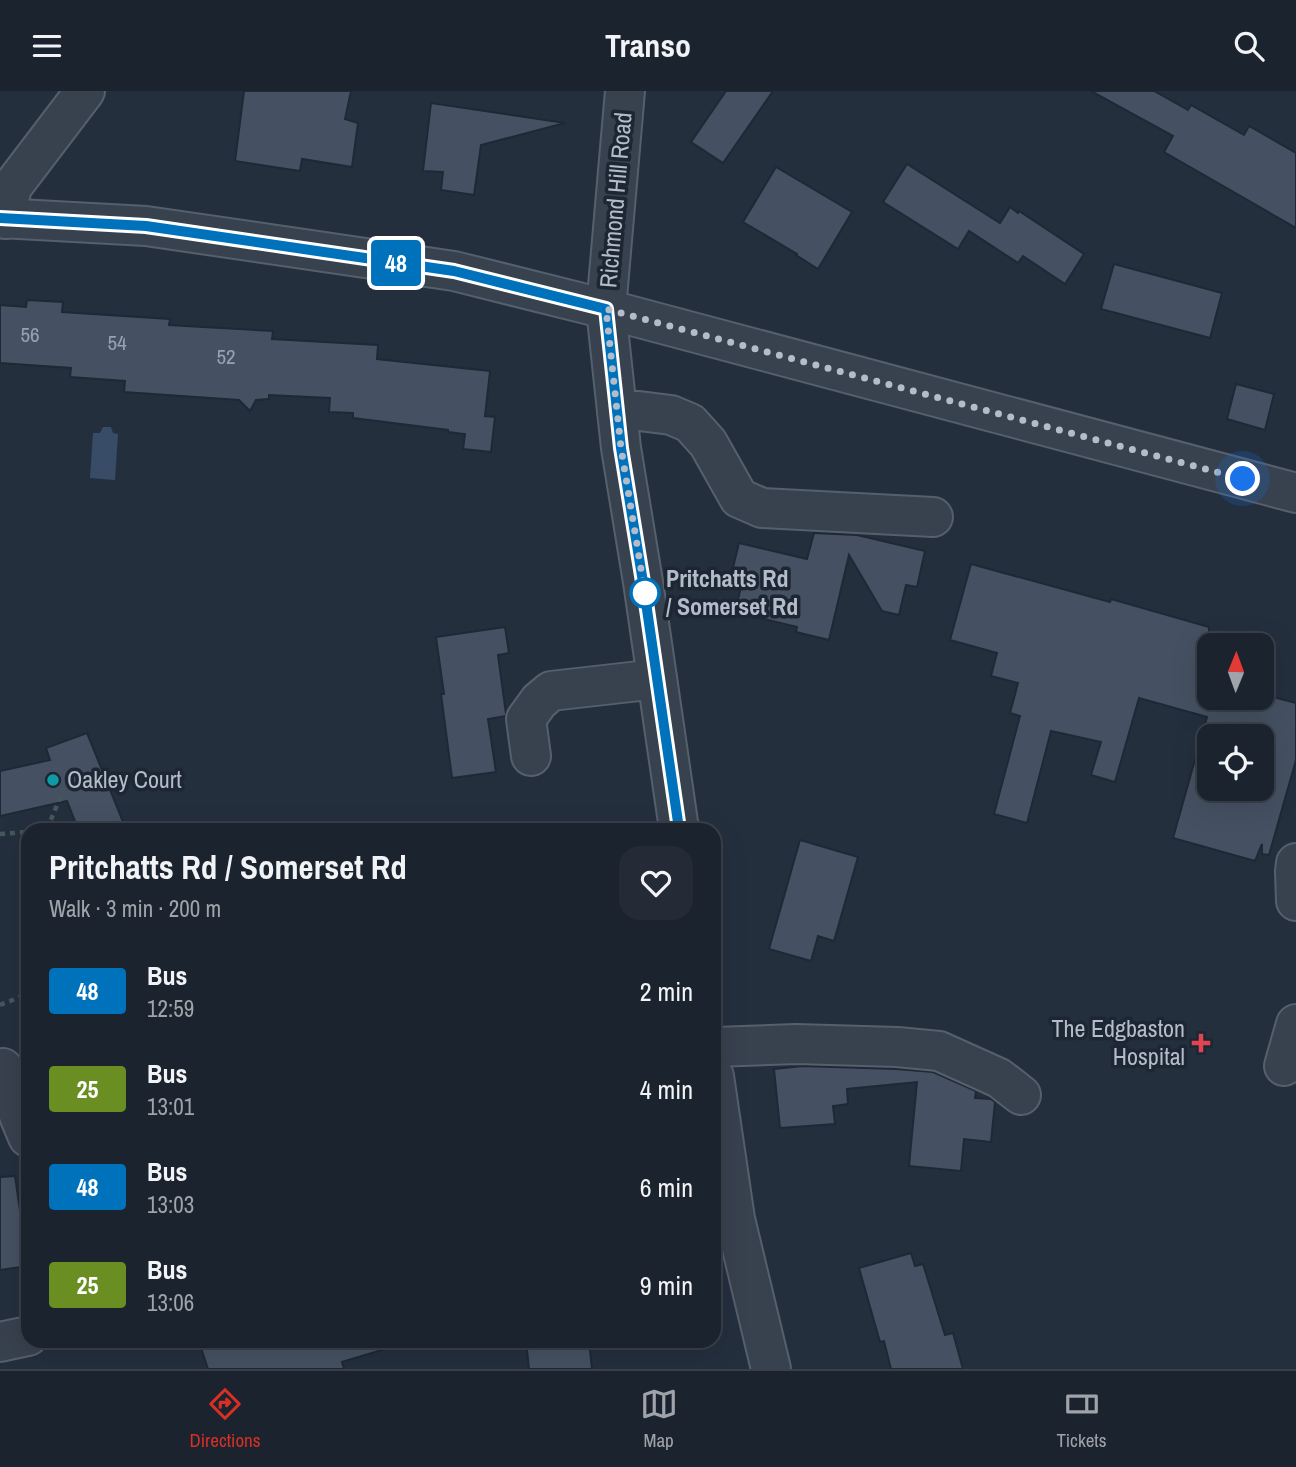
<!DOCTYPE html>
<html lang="en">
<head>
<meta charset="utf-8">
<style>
  body { margin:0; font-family:"Archivo Narrow",sans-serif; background:#242b36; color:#f1f3f6; height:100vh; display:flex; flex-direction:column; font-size:26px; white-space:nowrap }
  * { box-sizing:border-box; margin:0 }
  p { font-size:23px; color:#a0a4aa }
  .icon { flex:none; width:38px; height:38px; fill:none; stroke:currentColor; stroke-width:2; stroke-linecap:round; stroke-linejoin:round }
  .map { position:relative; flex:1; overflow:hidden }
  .side { position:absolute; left:21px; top:732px; width:700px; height:525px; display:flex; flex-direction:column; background:#1b232e; border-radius:21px; box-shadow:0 7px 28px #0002,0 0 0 2px #39404a }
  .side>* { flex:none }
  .badge { padding:0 14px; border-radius:5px; font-size:24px; line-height:46px }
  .needle { width:46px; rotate:1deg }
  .buttons { position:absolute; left:1197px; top:542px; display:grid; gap:14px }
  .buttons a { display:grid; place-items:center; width:77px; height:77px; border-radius:14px; background:#1b232e; box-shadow:0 7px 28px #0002,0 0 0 2px #39404a; font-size:35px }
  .you { position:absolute; width:35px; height:35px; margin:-18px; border:5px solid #fff; border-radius:50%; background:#1a73e8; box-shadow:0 0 0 10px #1a73e833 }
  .map>.badge { position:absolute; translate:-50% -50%; box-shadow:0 0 0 4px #fff }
  .round { display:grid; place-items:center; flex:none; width:74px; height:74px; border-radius:21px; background:#242b36 }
  .summary { display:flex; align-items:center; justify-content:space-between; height:119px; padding:0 28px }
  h1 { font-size:33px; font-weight:700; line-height:52px }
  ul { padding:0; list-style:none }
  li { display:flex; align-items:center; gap:21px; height:98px; padding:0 28px }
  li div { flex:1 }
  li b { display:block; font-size:26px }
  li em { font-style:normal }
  li .badge { min-width:77px; font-weight:700; text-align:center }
  header { display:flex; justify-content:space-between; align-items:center; height:91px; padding:0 28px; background:#1b232e; font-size:32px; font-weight:700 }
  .tab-bar { display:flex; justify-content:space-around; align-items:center; height:98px; border-top:2px solid #39404a; background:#1b232e; font-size:19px; color:#a0a4aa }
  .tab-bar a { display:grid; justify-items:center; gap:4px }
  .tab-bar .active { color:#d93025 }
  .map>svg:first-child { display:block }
  .water { fill:#394c67 }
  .building { fill:#455162; stroke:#1f2835; stroke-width:2; fill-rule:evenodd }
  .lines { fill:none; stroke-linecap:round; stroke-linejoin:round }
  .minor-casing { stroke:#565f6c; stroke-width:42 }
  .path { stroke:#44595c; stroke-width:4.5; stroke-dasharray:5 5; stroke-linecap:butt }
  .minor { stroke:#38414e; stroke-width:38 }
  .line-casing { stroke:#fff; stroke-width:16 }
  .line { stroke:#0072bc; stroke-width:10 }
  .walk { stroke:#b4bcc9; stroke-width:7; stroke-dasharray:0 12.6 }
  .stop-dot { fill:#fff; stroke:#0072bc; stroke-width:3.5 }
  .culture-dot { fill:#0f9aa8; stroke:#1d2633; stroke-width:2.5 }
  .health-dot { fill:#e0444e; stroke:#1d2633; stroke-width:2.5 }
  .labels { text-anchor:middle; stroke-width:7; stroke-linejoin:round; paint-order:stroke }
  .number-label { font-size:21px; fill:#98a1af }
  .street-label { font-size:24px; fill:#b4bcc9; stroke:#1d2633 }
  .stop-label { font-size:24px; font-weight:bold; fill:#b4bcc9; stroke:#1d2633; text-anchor:start }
  .poi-label { font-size:24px; fill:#b4bcc9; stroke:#1d2633; text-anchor:start }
</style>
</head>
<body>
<header><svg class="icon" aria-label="menu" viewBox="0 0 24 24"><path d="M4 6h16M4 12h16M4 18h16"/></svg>Transo<svg class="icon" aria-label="search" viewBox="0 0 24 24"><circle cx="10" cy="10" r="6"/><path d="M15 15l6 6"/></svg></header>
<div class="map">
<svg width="1296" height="1278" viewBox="0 0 1296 1278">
  <rect width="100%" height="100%" fill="#242f3e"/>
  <path class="water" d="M 103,336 L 111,336 L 113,342 L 118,343 L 115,389 L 90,387 L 93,342 L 100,342 Z"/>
  <g class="building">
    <path d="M 244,0 L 351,0 L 345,28 L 358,32 L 352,76 L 302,68 L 300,80 L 235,70 Z"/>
    <path d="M 726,0 L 773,0 L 723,72 L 691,51 Z"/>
    <path d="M 1091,0 L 1154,0 L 1188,19 L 1191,14 L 1244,44 L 1249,35 L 1296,62 L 1296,137 L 1164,61 L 1173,45 Z"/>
    <path d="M 431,12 L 565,32 L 481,54 L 474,104 L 441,99 L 443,81 L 423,80 Z"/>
    <path d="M 907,73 L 1000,132 L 1010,116 L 1018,122 L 1019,120 L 1084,163 L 1065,193 L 1023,165 L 1018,172 L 969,140 L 958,158 L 883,111 Z"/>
    <path d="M 776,76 L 852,121 L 818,178 L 796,164 L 797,163 L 743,131 Z"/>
    <path d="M 1114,173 L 1222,202 L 1210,247 L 1101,218 Z"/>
    <path d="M 27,209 L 63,211 L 62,221 L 170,228 L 169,234 L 273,240 L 272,248 L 378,254 L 377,268 L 490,280 L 485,325 L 495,326 L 491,361 L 463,358 L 465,343 L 448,341 L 448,339 L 353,327 L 353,322 L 329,321 L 330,307 L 269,304 L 269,308 L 256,309 L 250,320 L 239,309 L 124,301 L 125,290 L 70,286 L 71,277 L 0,272 L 0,214 L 26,216 Z"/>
    <path d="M 1236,293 L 1274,303 L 1265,339 L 1227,328 Z"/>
    <path d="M 814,442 L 857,444 L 925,460 L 917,496 L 906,494 L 899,524 L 882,520 L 849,464 L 829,549 L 796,541 L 797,536 L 735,521 L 741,496 L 729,493 L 739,452 L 807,468 Z"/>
    <path d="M 971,473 L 1110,511 L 1111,508 L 1209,536 L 1209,617 L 1212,607 L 1262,607 L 1262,603 L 1296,612 L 1296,669 L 1269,764 L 1262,763 L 1262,753 L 1255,770 L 1173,747 L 1207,626 L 1139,607 L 1115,691 L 1091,684 L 1101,651 L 1051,640 L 1027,732 L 994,723 L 1020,625 L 1010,622 L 1018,592 L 991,585 L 997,562 L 950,549 ZM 1209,646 L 1262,646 L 1262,698 L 1209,698 Z"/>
    <path d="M 505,536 L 509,562 L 498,564 L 506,623 L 506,625 L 488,628 L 496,681 L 452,687 L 441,603 L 444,603 L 436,546 Z"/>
    <path d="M 87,642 L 126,738 L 78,738 L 67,710 L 0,725 L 0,680 L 50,669 L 46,657 Z"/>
    <path d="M 800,749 L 858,766 L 834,850 L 818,845 L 811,870 L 769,858 Z"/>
    <path d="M 803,975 L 896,978 L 933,981 L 976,1000 L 975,1007 L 991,1008 L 995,1011 L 991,1051 L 964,1048 L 961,1080 L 909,1075 L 917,991 L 847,998 L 848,1013 L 833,1015 L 835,1033 L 780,1037 L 774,978 Z"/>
    <path d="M 15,1085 L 28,1175 L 0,1179 L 0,1086 Z"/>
    <path d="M 911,1162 L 915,1175 L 923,1173 L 945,1244 L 953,1242 L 963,1278 L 891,1278 L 884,1250 L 880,1251 L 859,1177 Z"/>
    <path d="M 226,1250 L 391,1250 L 392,1256 L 342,1271 L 344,1278 L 208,1278 L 201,1257 Z"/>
    <path d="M 526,1250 L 589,1250 L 592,1278 L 529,1278 Z"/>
  </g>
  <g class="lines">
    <defs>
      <g id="minor">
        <path d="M 625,0 L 606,218 L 621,357 L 643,491 L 679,738"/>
        <path d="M 0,127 L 146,135 L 454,180 L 606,218 L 1296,402"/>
        <path d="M 5,128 L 12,96 L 85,0"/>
        <path d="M 617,320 L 639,320 L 671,324 L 690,332 L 708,352 L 739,407 L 762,417 L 933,426"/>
        <path d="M 531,665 L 526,628 L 539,610 L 551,600 L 657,588"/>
        <path d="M 1296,772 L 1295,780 L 1296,810"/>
        <path d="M 714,956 L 796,953 L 897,956 L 939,960 L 999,987 L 1021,1004"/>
        <path d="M 1284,975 L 1296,933"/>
        <path d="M 3,977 L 20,1027 L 28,1046"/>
        <path d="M 714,985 L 735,1128 L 771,1278"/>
        <path d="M 0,1251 L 28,1245"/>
      </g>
    </defs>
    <use href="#minor" class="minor-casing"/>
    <g class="path">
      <path d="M 47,738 L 63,700"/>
      <path d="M 0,743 L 28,741"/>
      <path d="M 0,914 L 28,903"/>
    </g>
    <use href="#minor" class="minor"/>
  </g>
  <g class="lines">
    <defs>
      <path id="line" d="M 0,127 L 146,135 L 454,180 L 606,218 L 621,357 L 643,491 L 679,738"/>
    </defs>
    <use href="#line" class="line-casing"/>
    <use href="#line" class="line"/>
    <path class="walk" d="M 645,502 L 621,357 L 606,218 L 1243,388"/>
  </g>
  <circle class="stop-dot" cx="645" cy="502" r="14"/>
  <circle class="culture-dot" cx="53" cy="689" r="7"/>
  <path class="health-dot" d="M1197.5 941.5h7v7h7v7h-7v7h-7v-7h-7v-7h7z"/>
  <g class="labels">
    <g class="number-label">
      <text x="30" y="251">56</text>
      <text x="117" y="259">54</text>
      <text x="226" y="273">52</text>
    </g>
    <g class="street-label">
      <text transform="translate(616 109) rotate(-85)" y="8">Richmond Hill Road</text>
    </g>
    <g class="stop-label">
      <text x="666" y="496">Pritchatts Rd<tspan x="666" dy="28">/ Somerset Rd</tspan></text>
    </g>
    <g class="poi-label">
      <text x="67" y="697">Oakley Court</text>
      <text x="1185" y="946" text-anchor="end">The Edgbaston<tspan x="1185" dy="28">Hospital</tspan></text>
    </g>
  </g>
</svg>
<div class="buttons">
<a><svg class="needle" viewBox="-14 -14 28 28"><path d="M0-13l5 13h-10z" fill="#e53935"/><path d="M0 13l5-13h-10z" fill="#a0a4aa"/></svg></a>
<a><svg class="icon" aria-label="locate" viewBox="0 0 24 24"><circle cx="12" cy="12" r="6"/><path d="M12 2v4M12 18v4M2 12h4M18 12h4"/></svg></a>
</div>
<div class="you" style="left:1243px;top:388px"></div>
<b class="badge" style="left:396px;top:172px;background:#0072bc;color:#fff">48</b>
<section class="side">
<div class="summary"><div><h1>Pritchatts Rd / Somerset Rd</h1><p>Walk · 3 min · 200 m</p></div><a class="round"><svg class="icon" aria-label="heart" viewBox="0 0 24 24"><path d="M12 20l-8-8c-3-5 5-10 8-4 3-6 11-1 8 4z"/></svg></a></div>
<ul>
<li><span class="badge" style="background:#0072bc;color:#fff">48</span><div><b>Bus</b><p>12:59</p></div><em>2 min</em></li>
<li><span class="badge" style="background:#6b8e23;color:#fff">25</span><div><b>Bus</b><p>13:01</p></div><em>4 min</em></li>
<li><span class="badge" style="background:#0072bc;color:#fff">48</span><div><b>Bus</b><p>13:03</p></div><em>6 min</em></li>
<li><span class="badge" style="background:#6b8e23;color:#fff">25</span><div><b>Bus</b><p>13:06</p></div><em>9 min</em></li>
</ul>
</section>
</div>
<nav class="tab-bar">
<a class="active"><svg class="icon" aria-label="directions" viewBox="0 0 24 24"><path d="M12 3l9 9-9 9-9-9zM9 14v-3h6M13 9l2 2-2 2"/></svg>Directions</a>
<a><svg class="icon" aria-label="map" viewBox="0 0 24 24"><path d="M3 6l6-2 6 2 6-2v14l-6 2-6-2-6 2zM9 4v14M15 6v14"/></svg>Map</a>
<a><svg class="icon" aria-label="tickets" viewBox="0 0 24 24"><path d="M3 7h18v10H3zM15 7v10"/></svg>Tickets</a>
</nav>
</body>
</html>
